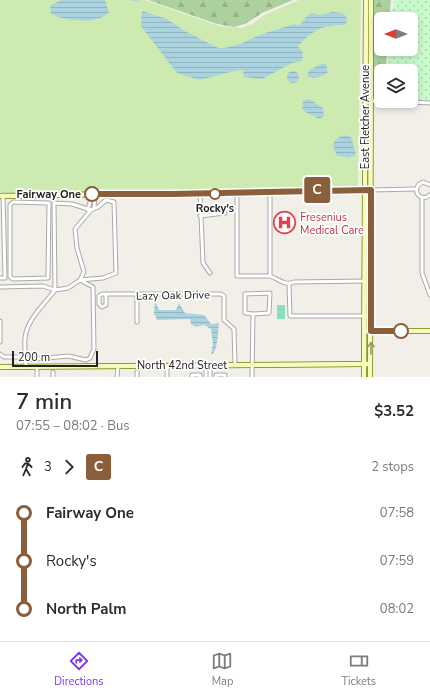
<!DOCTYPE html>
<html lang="en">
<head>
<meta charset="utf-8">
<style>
  body { margin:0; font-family:"Nunito Sans",sans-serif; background:#f7f7f7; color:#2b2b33; height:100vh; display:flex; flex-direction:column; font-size:15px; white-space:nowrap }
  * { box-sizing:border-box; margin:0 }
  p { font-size:13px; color:#7c7c81 }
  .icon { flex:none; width:22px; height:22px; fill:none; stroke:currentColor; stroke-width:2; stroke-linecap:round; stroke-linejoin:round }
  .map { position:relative; height:377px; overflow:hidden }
  .panel { display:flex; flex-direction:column; background:#fff; flex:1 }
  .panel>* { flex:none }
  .badge { padding:0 8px; border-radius:3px; font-size:14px; line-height:26px }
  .needle { width:26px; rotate:270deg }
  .tools { position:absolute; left:374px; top:12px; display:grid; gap:8px }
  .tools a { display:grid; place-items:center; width:44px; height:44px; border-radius:6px; background:#fff; box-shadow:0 2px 6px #0003; font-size:20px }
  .scale { position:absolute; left:12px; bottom:10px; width:86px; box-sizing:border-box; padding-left:4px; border:2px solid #222; border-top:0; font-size:11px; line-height:14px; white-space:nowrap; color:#222; -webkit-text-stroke:3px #fff; paint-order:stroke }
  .map>.badge { position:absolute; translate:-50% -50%; box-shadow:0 0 0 2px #fff }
  .legs { display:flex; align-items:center; gap:6px; height:44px; padding:0 16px; font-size:13px }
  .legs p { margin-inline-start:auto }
  .headline { display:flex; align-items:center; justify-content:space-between; height:68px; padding:0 16px }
  h1 { font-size:22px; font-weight:600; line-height:30px }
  ul { padding:0 16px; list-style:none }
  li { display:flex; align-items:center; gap:14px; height:48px; font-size:15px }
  li i { display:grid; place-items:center; width:6px; height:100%; margin:0 5px; background:currentColor }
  li i::after { content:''; width:10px; height:10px; margin:-5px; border:3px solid; border-radius:50%; background:#fff }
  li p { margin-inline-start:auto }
  li:first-child i { background:linear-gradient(#0000 50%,currentColor 0) }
  li:last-child i { background:linear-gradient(currentColor 50%,#0000 0) }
  .tabs { display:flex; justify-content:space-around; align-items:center; height:56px; border-top:1px solid #e1e1e2; background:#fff; font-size:11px; color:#7c7c81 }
  .tabs a { display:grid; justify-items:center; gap:2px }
  .tabs .active { color:#7c3aed }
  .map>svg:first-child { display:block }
  .grass { fill:#cdebb0 }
  .forest { fill:url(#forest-firs) }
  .park { fill:url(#park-dots) }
  .pitch { fill:#88e0be }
  .water { fill:url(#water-rules) }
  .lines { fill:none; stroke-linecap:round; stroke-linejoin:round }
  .stream { stroke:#aad3df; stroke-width:1 }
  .street-casing { stroke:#a9a9a9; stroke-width:5 }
  .secondary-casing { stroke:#707d05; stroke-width:6 }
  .street { stroke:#fff; stroke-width:3 }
  .secondary { stroke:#f7fabf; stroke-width:4.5 }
  .oneway { stroke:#979978 }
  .line-1-casing { stroke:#fff; stroke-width:9 }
  .line-1 { stroke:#8b5e3c; stroke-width:6 }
  .stop-1-dot { fill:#fff; stroke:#8b5e3c; stroke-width:2 }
  .labels { text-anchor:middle; stroke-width:3.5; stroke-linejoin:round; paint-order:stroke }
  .street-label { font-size:11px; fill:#222; stroke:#fff }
  .stop-label { font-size:11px; font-weight:bold; fill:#222; stroke:#fff; text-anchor:end }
  .health-label { font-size:11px; fill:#be3a42; stroke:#fff; text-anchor:start }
</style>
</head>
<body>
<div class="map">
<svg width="430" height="377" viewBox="0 0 430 377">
  <defs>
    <pattern id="forest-firs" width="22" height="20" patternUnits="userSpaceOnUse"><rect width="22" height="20" fill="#add19e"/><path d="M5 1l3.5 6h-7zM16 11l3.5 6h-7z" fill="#95b388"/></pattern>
    <pattern id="park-dots" width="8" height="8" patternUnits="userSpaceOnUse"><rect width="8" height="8" fill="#c8facc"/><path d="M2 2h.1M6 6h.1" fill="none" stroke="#acd6af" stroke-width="1.8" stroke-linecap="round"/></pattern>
    <pattern id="water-rules" width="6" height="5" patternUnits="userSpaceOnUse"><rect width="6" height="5" fill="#aad3df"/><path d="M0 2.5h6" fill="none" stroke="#92b5bf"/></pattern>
  </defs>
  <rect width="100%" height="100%" fill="#f2efe9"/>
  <path class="grass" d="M 0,0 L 145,0 L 219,26 L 241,28 L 252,24 L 264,15 L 299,0 L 361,0 L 358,187 L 0,194 Z"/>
  <g class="forest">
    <path d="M 148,0 L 293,0 L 262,13 L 245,24 L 234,27 L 217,24 Z"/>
    <path d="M 372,0 L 391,0 L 389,19 L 381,19 L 381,49 L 387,49 L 386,71 L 381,71 L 381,93 L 376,93 L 374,87 Z"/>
  </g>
  <path class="park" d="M 395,0 L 430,0 L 430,102 L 411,100 L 411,71 L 388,71 L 388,49 L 411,49 L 411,19 L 389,19 Z"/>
  <rect class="pitch" x="277" y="305" width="8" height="14"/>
  <g class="water">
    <path d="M 61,0 L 105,0 L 109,12 C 98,25 65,21 51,14 L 50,6 Z"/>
    <path d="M 142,11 L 167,19 L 185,31 L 218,48 L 225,48 L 240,44 L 262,34 L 295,24 L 299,26 L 307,16 L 312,13 L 319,15 L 333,12 L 342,13 L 346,16 L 347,22 L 345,25 C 322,25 314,29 298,46 L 303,53 L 302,61 L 292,63 L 262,79 L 244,77 L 243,70 L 234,71 L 200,80 L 177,73 L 141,26 Z"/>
    <path d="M 321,64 L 326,64 L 328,72 C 323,77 312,80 307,75 L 309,70 Z"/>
    <circle cx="293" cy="77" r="6"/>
    <path d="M 309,99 L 323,108 L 324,116 L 319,119 C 313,115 306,114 302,108 L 303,101 Z"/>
    <path d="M 344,135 L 351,137 L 356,154 C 351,159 343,157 337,155 C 330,144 333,140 344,135 Z"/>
    <path d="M 155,301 L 159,310 L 176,310 L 179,303 L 185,313 L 204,315 L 211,324 L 219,323 C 218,332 218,352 211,355 L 213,344 L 211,329 L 204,325 L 196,327 L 191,324 L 190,319 L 157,320 L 154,313 Z"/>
  </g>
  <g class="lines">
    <path class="stream" d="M 131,0 L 138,1 L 139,0"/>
    <defs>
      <g id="street">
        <path d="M 369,101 L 381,101"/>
        <path d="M 393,101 L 430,103"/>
        <path d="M 430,185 L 423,182 C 410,187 419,204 430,195"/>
        <path d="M 371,190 L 416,189"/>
        <path d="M 270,192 L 270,276 C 279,279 284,286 294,282 L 365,281"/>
        <path d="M 200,193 L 203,263 L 210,273"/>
        <path d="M 237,193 L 237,276 L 270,276"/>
        <path d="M 422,197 L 422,273 L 430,295"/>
        <path d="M 13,202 L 49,203 L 48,278 L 13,279 L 10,277 L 10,205 Z"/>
        <path d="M 94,208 L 95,194"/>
        <path d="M 88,210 L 92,194"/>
        <path d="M 200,216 L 225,213"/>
        <path d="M 0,278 L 5,278 L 3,195"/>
        <path d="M 80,280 L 84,272 L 77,248 L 75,229 L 91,210"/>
        <path d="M 289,284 L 290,316 L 365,316"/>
        <path d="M 0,287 L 43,286 L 55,290 L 54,203 L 72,204 L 91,210 L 98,207 L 106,200 L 114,202 L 116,273 L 103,278 L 80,280 L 68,288 L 55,290 C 44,305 27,319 25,338 C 24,348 26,358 26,367"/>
        <path d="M 106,295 L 106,305 L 102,307 L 99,304 L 99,296 L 102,294 L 221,294 L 224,296 L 224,320 L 234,329 L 235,365"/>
        <path d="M 137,295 L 137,322"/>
        <path d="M 0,321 L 0,342"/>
        <path d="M 0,354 L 4,357 L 18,357 L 26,360 L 68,356 L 86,360 L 90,358 L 94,349 L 93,287 L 80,280"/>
        <path d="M 167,366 L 167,377"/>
        <path d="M 206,366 L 206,377"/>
        <path d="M 37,367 L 37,377"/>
        <path d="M 53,372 L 53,377"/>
        <path d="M 117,377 L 118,366"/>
        <path d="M 137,377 L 137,372"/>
        <path d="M 192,377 L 192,375 L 200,375 L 200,377"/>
        <path d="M 210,377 L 210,366"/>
        <path d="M 216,377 L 216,375 L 225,375 L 225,377"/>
        <path d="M 252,377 L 253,314 L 269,313 L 270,293 L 245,294 L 245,313 L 253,314"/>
      </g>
      <g id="secondary">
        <path d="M 0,196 L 366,190"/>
        <path d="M 368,331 L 430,331"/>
        <path d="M 0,367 L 367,364"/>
        <path d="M 364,377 L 366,0"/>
        <path d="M 370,377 L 371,0"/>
      </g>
    </defs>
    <use href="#street" class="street-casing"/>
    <use href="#secondary" class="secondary-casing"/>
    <use href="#street" class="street"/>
    <use href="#secondary" class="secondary"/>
  </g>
  <defs><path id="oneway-shaft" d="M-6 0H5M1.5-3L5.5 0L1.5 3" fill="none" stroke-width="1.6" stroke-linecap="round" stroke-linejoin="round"/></defs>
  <use class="oneway" href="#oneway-shaft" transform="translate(371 348) rotate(-89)"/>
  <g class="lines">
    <defs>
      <path id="line-1" d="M 92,194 L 172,194 L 371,190 L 371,331 L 401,331"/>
    </defs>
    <use href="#line-1" class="line-1-casing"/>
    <use href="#line-1" class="line-1"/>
  </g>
  <defs>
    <symbol id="hospital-ring" viewBox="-11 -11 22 22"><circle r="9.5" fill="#fff" stroke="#e0444e" stroke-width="1.5"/><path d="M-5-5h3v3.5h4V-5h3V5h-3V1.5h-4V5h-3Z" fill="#e0444e"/></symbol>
  </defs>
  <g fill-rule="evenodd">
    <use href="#hospital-ring" x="272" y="210" width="25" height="25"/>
  </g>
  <g class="stop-1-dot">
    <circle cx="92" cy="194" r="7"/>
    <circle cx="215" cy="194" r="5"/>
    <circle cx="401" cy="331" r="7"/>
  </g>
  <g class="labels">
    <g class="street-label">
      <text transform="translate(365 117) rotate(-90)" y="4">East Fletcher Avenue</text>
      <text transform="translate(173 295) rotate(-1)" y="4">Lazy Oak Drive</text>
      <text x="182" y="369">North 42nd Street</text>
    </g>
    <g class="stop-label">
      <text x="81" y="198">Fairway One</text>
      <text x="215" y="212" text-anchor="middle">Rocky's</text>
    </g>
    <g class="health-label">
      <text x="300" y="221">Fresenius<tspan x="300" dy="13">Medical Care</tspan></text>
    </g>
  </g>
</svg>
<div class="tools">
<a><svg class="needle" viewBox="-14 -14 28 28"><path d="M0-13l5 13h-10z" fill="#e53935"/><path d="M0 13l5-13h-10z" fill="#7c7c81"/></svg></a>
<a><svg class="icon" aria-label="layers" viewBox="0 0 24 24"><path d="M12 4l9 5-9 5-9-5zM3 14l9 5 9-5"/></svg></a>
</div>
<div class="scale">200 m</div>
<b class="badge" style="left:317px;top:190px;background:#8b5e3c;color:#fff">C</b>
</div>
<section class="panel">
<div class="headline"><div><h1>7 min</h1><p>07:55 – 08:02 · Bus</p></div><b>$3.52</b></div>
<div class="legs"><svg class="icon" aria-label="walk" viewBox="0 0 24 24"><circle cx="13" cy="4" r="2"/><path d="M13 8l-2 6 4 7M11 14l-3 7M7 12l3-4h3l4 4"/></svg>3<svg class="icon" aria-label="forward" viewBox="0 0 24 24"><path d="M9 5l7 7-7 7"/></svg><b class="badge" style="background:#8b5e3c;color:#fff">C</b><p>2 stops</p></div>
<ul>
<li><i style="color:#8b5e3c"></i><b>Fairway One</b><p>07:58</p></li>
<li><i style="color:#8b5e3c"></i><span>Rocky's</span><p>07:59</p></li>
<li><i style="color:#8b5e3c"></i><b>North Palm</b><p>08:02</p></li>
</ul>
</section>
<nav class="tabs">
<a class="active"><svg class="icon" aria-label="directions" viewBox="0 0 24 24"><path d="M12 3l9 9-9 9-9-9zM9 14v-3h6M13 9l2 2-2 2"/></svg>Directions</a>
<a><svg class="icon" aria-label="map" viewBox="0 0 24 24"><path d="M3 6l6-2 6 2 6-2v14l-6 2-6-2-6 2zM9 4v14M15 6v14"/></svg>Map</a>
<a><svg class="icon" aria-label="tickets" viewBox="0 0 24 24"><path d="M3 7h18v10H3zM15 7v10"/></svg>Tickets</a>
</nav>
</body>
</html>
